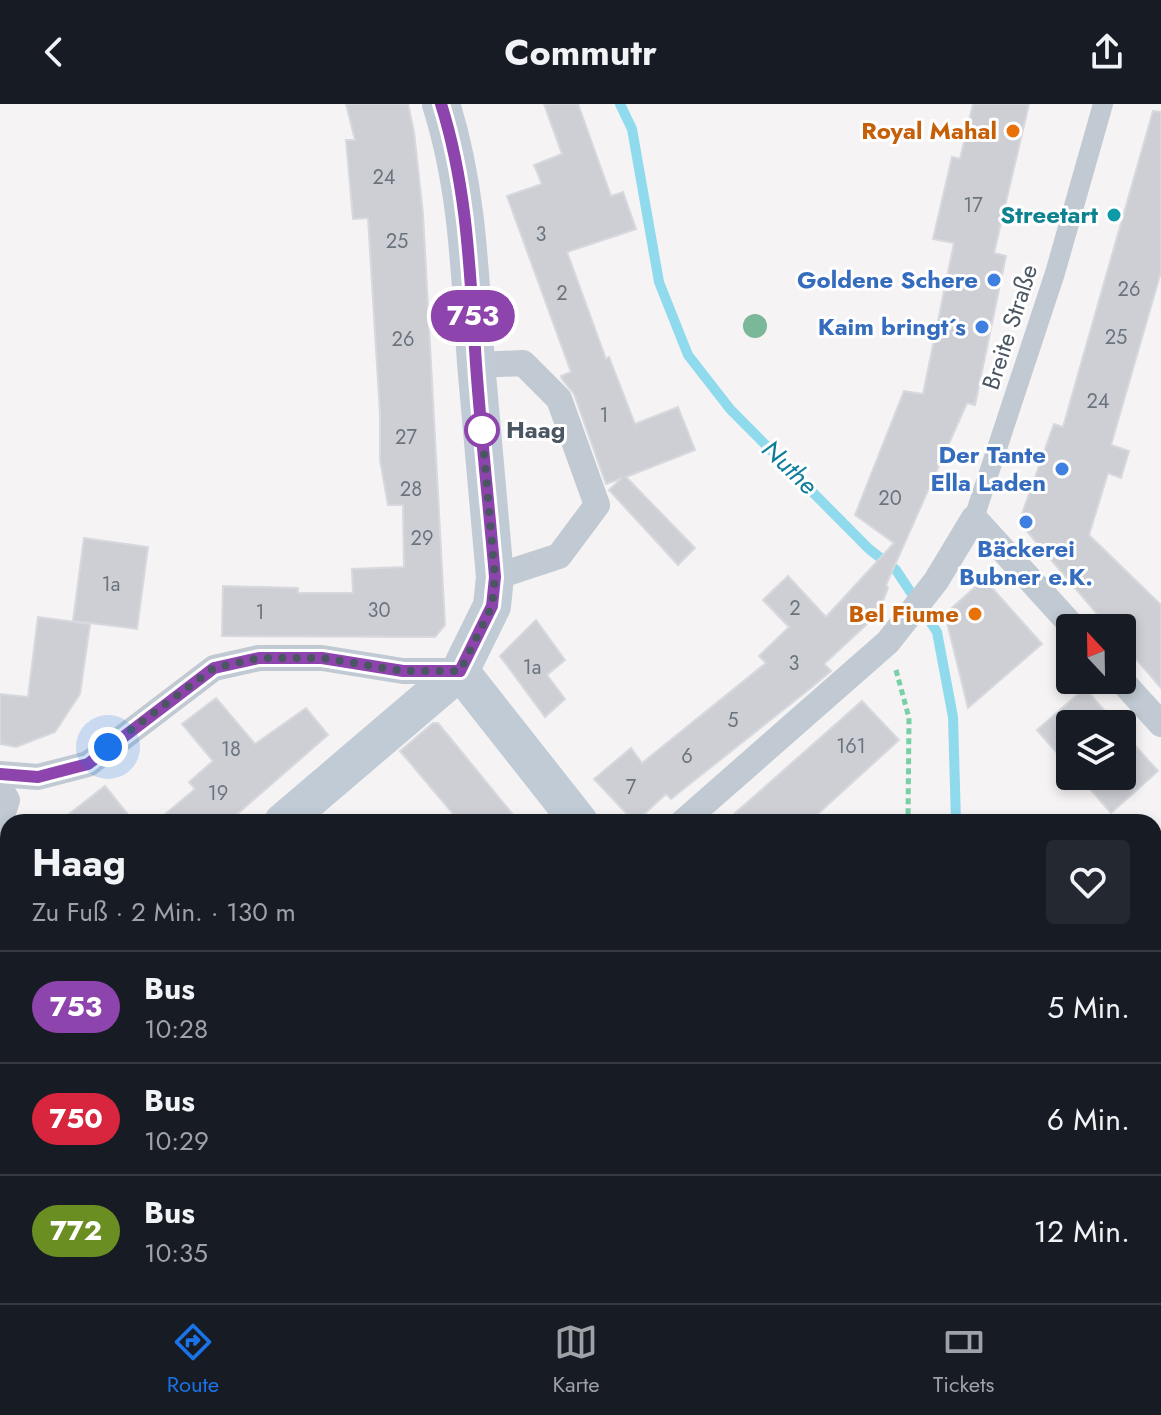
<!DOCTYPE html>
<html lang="de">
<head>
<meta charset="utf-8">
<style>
  body { margin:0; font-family:Jost,sans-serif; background:#242831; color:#f1f3f6; height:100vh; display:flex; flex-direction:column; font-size:30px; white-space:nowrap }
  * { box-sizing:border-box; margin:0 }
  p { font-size:26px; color:#9ea1a6 }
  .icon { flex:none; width:44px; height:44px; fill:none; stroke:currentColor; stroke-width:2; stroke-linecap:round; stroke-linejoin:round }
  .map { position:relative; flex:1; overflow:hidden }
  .sheet { position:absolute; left:0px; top:710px; width:1162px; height:490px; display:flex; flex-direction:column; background:#171b24; border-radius:24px 24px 0 0; box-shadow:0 4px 12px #0003 }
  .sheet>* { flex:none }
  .badge { padding:0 16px; border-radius:26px; font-size:28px; line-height:52px }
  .needle { width:52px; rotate:338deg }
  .tools { position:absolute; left:1056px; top:510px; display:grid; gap:16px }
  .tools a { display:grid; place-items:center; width:80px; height:80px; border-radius:8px; background:#171b24; box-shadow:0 4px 12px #0003; font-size:40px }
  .you { position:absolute; width:40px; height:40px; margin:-20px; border:6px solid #fff; border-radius:50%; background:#1a73e8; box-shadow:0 0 0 12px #1a73e833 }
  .map>.badge { position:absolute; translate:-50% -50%; box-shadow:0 0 0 4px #fff }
  .round { display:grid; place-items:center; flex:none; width:84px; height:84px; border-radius:8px; background:#242831 }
  .summary { display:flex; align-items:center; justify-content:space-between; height:136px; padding:0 32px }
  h1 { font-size:38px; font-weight:700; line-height:60px }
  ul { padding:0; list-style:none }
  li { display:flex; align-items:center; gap:24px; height:112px; padding:0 32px; border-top:2px solid #363941 }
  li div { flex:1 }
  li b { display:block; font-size:30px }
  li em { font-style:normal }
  li .badge { min-width:88px; font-weight:700; text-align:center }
  header { display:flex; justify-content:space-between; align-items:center; height:104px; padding:0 32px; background:#171b24; font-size:36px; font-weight:700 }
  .menu { display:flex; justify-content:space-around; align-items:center; height:112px; border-top:2px solid #363941; background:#171b24; font-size:22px; color:#9ea1a6 }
  .menu a { display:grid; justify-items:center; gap:4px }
  .menu .current { color:#1a73e8 }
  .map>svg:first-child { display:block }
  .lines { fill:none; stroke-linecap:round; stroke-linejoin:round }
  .stream { stroke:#90daee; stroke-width:10 }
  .building { fill:#cdcfd5; stroke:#d7d9de; stroke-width:2 }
  .path { stroke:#7ad0a6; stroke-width:5; stroke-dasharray:6 4; stroke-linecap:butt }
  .service { stroke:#c1cad2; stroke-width:14 }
  .pedestrian { stroke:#c1cad2; stroke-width:20 }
  .minor { stroke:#c1cad2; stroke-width:26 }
  .secondary { stroke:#c1cbd6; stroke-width:38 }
  .tree { fill:#7bb799 }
  .line-casing { stroke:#fff; stroke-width:18 }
  .line { stroke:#8e44ad; stroke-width:12 }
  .walk { stroke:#4a5661; stroke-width:8; stroke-dasharray:0 14.4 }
  .food-dot { fill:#e8710a; stroke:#fff; stroke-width:3 }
  .culture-dot { fill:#0f9aa8; stroke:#fff; stroke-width:3 }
  .shop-dot { fill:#3f7fe0; stroke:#fff; stroke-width:3 }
  .stop-dot { fill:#fff; stroke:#8e44ad; stroke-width:4 }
  .labels { text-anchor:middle; stroke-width:6; stroke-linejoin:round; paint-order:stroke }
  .number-label { font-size:20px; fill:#6b747e }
  .food-label { font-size:24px; font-weight:bold; fill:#c56008; stroke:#fff; text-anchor:end }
  .culture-label { font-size:24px; font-weight:bold; fill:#0d838f; stroke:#fff; text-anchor:end }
  .shop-label { font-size:24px; font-weight:bold; fill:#366cbe; stroke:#fff; text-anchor:end }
  .street-label { font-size:24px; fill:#4a5661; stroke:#fff }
  .stop-label { font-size:24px; font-weight:bold; fill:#4a5661; stroke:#fff; text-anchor:start }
  .water-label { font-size:26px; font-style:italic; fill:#0c7c9b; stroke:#fff }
</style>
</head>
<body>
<header><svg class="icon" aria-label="back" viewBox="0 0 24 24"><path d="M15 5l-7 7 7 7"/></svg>Commutr<svg class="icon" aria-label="share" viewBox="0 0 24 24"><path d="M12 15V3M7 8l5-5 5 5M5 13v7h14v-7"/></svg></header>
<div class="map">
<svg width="1161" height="1199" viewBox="0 0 1161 1199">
  <rect width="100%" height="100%" fill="#f5f3f3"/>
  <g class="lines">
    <g class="stream">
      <path d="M 620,0 L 632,25 L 659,178 L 688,251 L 730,305 L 869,445 L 896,466 L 937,528 L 953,613 L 956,718"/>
      <path d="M 933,1192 L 934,1199"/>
    </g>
  </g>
  <g class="building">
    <path d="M 346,0 L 408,0 L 414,28 L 423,110 L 445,521 L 435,533 L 222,532 L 223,482 L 298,484 L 298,489 L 353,489 L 352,465 L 404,463 L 403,401 L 388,401 L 380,356 L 380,310 L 368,114 L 353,115 L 346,36 L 355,36 Z"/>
    <path d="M 544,0 L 578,0 L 611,92 L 623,88 L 636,125 L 567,148 L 606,255 L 609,253 L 635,320 L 678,303 L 695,346 L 626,373 L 695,444 L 678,461 L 609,386 L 622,374 L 606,380 L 574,290 L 562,275 L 561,272 L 571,268 L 507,92 L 542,80 L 534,61 L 562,50 Z"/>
    <path d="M 973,0 L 1029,0 L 994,149 L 1006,152 L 975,301 L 967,299 L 886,481 L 888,484 L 878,510 L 824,560 L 831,567 L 812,583 L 671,695 L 666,690 L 641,713 L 627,710 L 594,675 L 631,644 L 642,659 L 766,559 L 759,552 L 789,523 L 763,496 L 788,472 L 826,513 L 894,439 L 855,411 L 904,287 L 923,290 L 954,139 L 933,135 L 952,53 L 960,55 Z"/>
    <path d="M 1153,7 L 1161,8 L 1161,168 L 1111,341 L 1129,347 L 1121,374 L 1108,369 L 1089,431 L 1161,501 L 1161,584 L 1122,539 L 1122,524 L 1109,524 L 1019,418 L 1054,320 L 1063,323 Z"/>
    <path d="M 84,434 L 148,443 L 137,525 L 73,517 Z"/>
    <path d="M 984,475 L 1042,540 L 968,604 L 945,510 Z"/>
    <path d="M 38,513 L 90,520 L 80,590 L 55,628 L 16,643 L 0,640 L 0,590 L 28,593 Z"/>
    <path d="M 536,516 L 565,556 L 547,571 L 565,595 L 545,613 L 500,552 Z"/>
    <path d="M 1085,584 L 1116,620 L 1070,620 L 1070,664 L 1037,626 Z"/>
    <path d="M 216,594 L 255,640 L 306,604 L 328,631 L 228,718 L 156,718 L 195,685 L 189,678 L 213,657 L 182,620 Z"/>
    <path d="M 862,597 L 899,636 L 809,718 L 725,718 Z"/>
    <path d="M 433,619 L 438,619 L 519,718 L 460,718 L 400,647 Z"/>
    <path d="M 1122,627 L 1158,667 L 1111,709 L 1079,672 L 1122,672 Z"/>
    <path d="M 105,682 L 134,718 L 59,718 Z"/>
  </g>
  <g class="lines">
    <g class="path">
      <path d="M 896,566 L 909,614 L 908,718"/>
      <path d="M 1154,1047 L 1161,1043"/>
      <path d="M 942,1192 L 962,1194"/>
    </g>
    <g class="service">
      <path d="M 1154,1174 L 1161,1177"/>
      <path d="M 830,1192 L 831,1199"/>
      <path d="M 284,1199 L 288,1192"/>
    </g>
    <path class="pedestrian" d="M 974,414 L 1055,169 L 1103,0"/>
    <g class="minor">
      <path d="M 476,261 L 523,259 L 559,295 L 597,401 L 559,452 L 495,473"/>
      <path d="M 1121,576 L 1161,620"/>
      <path d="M 0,670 L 38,673 L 88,660 L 214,564 L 259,554 L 322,554 L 403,567 L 460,567"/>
      <path d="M 0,684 L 7,696 L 0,718"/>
      <path d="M 683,718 L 888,538 L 936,477 L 974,414 L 1074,524"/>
      <path d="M 1154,1081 L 1161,1082"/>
      <path d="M 132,1199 L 140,1192"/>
    </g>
    <g class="secondary">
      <path d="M 460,567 L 579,718"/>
      <path d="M 283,718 L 460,567 L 492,502 L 495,473 C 489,402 482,331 476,259 C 470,172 468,85 441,0"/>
      <path d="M 0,960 L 8,953"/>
      <path d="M 516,1199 L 519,1192"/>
    </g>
  </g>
  <circle class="tree" cx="755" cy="222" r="12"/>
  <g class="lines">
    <defs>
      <path id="line" d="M 0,670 L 38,673 L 88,660 L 214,564 L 259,554 L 322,554 L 403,567 L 460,567 L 492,502 L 495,473 C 489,402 481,331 476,260 C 470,172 468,85 441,0"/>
    </defs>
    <use href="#line" class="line-casing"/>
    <use href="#line" class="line"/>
    <path class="walk" d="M 108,643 L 214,564 L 259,554 L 322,554 L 403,567 L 460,567 L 492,502 L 495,473 L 482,326"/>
  </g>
  <g class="food-dot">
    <circle cx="1013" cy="27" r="8"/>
    <circle cx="975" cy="510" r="8"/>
  </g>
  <circle class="culture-dot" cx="1114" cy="111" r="8"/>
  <g class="shop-dot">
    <circle cx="994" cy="176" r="8"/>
    <circle cx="982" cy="223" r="8"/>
    <circle cx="1062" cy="365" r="8"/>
    <circle cx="1026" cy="418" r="8"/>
  </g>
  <circle class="stop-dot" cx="482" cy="326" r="16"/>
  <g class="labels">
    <g class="number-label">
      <text x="384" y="80">24</text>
      <text x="973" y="108">17</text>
      <text x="541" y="137">3</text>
      <text x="397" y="144">25</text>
      <text x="1129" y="192">26</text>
      <text x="562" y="196">2</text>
      <text x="1116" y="240">25</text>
      <text x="403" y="242">26</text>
      <text x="1098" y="304">24</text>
      <text x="604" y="318">1</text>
      <text x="406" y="340">27</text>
      <text x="411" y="392">28</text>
      <text x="890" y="401">20</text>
      <text x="422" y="441">29</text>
      <text x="111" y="487">1a</text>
      <text x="795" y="511">2</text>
      <text x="379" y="513">30</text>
      <text x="260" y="515">1</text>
      <text x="794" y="566">3</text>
      <text x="532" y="570">1a</text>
      <text x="733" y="623">5</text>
      <text x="851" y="649">161</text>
      <text x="231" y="652">18</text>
      <text x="687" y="659">6</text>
      <text x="631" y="690">7</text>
      <text x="218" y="696">19</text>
    </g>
    <g class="food-label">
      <text x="997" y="35">Royal Mahal</text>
      <text x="959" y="518">Bel Fiume</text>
    </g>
    <g class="culture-label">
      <text x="1098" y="119">Streetart</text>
    </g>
    <g class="shop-label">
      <text x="978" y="184">Goldene Schere</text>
      <text x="966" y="231">Kaim bringt´s</text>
      <text x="1046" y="359">Der Tante<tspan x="1046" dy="28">Ella Laden</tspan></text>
      <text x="1026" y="453" text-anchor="middle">Bäckerei<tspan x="1026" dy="28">Bubner e.K.</tspan></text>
    </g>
    <g class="street-label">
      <text transform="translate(1010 223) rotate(-72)" y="8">Breite Straße</text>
    </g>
    <g class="stop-label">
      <text x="506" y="334">Haag</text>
    </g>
    <g class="water-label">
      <text transform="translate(790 363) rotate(44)" y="9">Nuthe</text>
    </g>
  </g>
</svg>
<div class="tools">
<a><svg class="needle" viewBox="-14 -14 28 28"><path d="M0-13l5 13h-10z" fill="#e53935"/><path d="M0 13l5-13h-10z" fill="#9ea1a6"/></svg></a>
<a><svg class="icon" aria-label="layers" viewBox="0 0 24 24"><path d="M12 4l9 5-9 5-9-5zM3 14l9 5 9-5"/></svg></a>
</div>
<div class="you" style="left:108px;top:643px"></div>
<b class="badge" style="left:473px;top:212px;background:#8e44ad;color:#fff">753</b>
<section class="sheet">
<div class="summary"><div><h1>Haag</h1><p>Zu Fuß · 2 Min. · 130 m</p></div><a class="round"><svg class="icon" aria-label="heart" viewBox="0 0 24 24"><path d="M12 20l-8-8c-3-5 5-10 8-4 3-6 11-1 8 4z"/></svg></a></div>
<ul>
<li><span class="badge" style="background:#8e44ad;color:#fff">753</span><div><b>Bus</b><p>10:28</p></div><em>5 Min.</em></li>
<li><span class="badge" style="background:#d7263d;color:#fff">750</span><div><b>Bus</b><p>10:29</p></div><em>6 Min.</em></li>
<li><span class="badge" style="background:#6b8e23;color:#fff">772</span><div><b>Bus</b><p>10:35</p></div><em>12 Min.</em></li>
</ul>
</section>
</div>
<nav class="menu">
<a class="current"><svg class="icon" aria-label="directions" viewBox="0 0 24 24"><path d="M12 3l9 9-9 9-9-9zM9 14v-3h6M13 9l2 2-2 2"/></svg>Route</a>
<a><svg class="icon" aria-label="map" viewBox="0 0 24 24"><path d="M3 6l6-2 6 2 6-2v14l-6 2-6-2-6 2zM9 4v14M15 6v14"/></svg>Karte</a>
<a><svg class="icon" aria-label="tickets" viewBox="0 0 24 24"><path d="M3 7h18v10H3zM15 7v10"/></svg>Tickets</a>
</nav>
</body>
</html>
